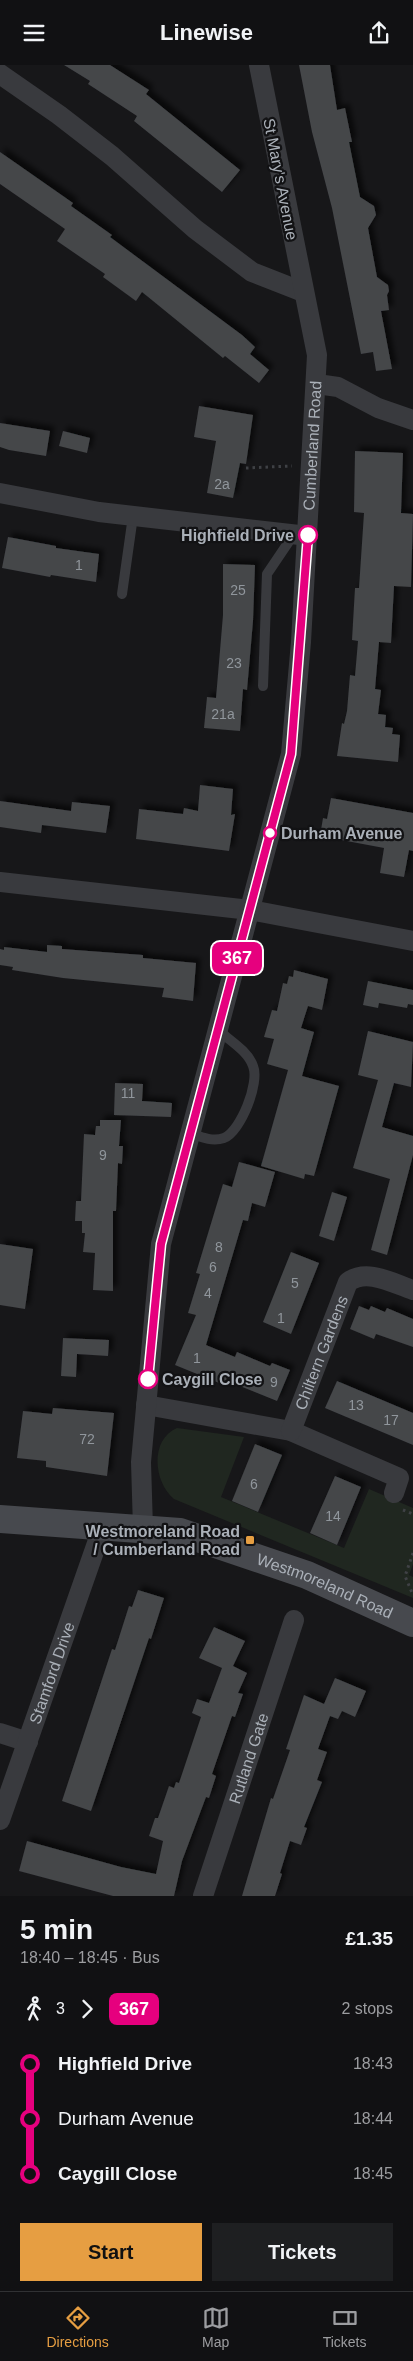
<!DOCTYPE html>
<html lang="en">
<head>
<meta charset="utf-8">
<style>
  body { margin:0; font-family:Helvetica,sans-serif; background:#1e1f21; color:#f1f3f6; height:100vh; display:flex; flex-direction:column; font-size:19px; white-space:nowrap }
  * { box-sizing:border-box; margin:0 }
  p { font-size:16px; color:#9c9da0 }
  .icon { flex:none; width:28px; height:28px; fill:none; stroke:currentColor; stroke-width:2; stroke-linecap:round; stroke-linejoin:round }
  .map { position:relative; height:1831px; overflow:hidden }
  .details { display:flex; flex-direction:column; background:#111113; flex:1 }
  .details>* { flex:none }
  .badge { padding:0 10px; border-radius:8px; font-size:18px; line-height:32px }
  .map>.badge { position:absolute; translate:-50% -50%; box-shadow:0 0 0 2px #fff }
  .legs { display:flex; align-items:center; gap:8px; height:55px; padding:0 20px; font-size:16px }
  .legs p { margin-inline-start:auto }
  .headline { display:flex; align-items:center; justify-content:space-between; height:85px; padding:0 20px }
  h1 { font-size:28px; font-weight:800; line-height:38px }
  .cta { display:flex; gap:10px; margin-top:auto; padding:10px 20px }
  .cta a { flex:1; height:58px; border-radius:0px; background:#e69e42; color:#111; font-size:20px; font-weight:800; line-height:58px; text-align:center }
  .cta a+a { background:#1e1f21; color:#f1f3f6 }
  ul { padding:0 20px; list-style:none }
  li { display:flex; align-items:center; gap:18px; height:55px; font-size:19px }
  li i { display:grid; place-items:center; width:8px; height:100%; margin:0 6px; background:currentColor }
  li i::after { content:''; width:12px; height:12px; margin:-6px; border:4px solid; border-radius:50%; background:#111113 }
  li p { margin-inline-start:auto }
  li:first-child i { background:linear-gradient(#0000 50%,currentColor 0) }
  li:last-child i { background:linear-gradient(currentColor 50%,#0000 0) }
  header { display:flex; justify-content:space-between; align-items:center; height:65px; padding:0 20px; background:#111113; font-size:22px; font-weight:800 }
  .tab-bar { display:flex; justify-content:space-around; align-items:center; height:70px; border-top:1px solid #303133; background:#111113; font-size:14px; color:#9c9da0 }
  .tab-bar a { display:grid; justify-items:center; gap:2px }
  .tab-bar .selected { color:#e69e42 }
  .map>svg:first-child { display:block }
  .green { fill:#202720 }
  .building { fill:#444649; filter:url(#shadow) }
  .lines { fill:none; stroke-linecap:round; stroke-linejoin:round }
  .path { stroke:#3f4145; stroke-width:3; stroke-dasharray:2.5 4; stroke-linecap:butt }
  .lane { stroke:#393a3e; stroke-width:10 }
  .street { stroke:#393a3e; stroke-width:20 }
  .secondary { stroke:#47494e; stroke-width:28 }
  .line-1-casing { stroke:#fff; stroke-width:11 }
  .line-1 { stroke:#e6007e; stroke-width:8 }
  .stop-1-dot { fill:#fff; stroke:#e6007e; stroke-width:2.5 }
  .poi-dot { fill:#e69e42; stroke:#121214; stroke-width:2 }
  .labels { text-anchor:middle; stroke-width:4.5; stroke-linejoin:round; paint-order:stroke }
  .number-label { font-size:14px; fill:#90969c }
  .street-label { font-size:16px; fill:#aab0b8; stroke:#121214 }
  .stop-label { font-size:16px; font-weight:bold; fill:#aab0b8; stroke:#121214; text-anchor:start }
  .poi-label { font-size:16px; font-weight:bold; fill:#aab0b8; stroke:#121214; text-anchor:end }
</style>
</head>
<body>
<header><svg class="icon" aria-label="menu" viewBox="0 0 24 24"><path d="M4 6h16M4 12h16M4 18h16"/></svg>Linewise<svg class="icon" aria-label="share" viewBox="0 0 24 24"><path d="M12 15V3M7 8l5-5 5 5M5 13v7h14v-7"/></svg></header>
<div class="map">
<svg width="413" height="1831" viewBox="0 0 413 1831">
  <defs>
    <filter id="shadow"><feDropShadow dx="4.5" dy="-4.5" stdDeviation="2.5" flood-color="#0009"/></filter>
  </defs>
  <rect width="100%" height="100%" fill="#171719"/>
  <path class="green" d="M 177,1363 L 244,1372 L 221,1432 L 344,1483 L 369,1424 L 413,1443 L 413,1499 L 409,1510 L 413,1512 L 413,1533 L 174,1434 C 154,1418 149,1375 177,1363 Z"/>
  <g class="building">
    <path d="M 64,0 L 110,0 L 149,25 L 146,29 L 240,105 L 222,127 L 134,56 L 137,51 L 88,19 L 90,16 Z"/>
    <path d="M 299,0 L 330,0 L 337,45 L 345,43 L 352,77 L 349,77 L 360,132 L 374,141 L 376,150 L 368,163 L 377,212 L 388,220 L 389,226 L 387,230 L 389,245 L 381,246 L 392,304 L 376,306 L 373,287 L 361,289 L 332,143 L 312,67 Z"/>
    <path d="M 0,87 L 73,138 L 71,141 L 112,170 L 110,172 L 242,270 L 255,282 L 250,289 L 269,305 L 259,318 L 225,291 L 223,293 L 142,227 L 136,236 L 103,212 L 105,209 L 57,176 L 65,164 L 0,119 Z"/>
    <path d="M 199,341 L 253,350 L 246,399 L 240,398 L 233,433 L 207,428 L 216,376 L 194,372 Z"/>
    <path d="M 0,358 L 50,366 L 46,391 L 9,385 L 0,382 Z"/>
    <path d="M 63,366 L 90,373 L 87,388 L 59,381 Z"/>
    <path d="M 355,386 L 403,388 L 401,448 L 413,449 L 411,522 L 394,521 L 391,578 L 379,577 L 375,624 L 381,625 L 378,649 L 386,650 L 385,662 L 393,663 L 392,669 L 400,670 L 398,697 L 337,691 L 342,658 L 344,659 L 347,646 L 350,610 L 355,611 L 358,576 L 352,575 L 355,523 L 359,523 L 364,448 L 354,447 Z"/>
    <path d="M 8,472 L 56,481 L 56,483 L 99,489 L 96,517 L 51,510 L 50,512 L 2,503 Z"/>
    <path d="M 223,499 L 255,500 L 253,556 L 247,625 L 243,624 L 240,666 L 204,663 L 207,632 L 216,633 L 223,550 Z"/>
    <path d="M 200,720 L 233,724 L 231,750 L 235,749 L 229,786 L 136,774 L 139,744 L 183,749 L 184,743 L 198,746 Z"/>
    <path d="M 331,733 L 413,748 L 413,786 L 409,785 L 404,812 L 380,808 L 384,783 L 320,771 L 323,753 L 327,754 Z"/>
    <path d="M 0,736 L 71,746 L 72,737 L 110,741 L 106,768 L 42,760 L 41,768 L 0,762 Z"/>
    <path d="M 47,880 L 62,881 L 62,884 L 143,890 L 143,893 L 196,898 L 193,936 L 162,932 L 164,923 L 63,913 L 12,905 L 13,902 L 0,900 L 0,884 L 4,885 L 4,882 L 47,887 Z"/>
    <path d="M 294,905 L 328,914 L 322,945 L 308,941 L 301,963 L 314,967 L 302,1011 L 339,1021 L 314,1111 L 305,1109 L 304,1114 L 261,1101 L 288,1005 L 267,999 L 274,974 L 264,972 L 272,945 L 277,946 L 283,918 L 287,919 L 289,911 L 293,912 Z"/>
    <path d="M 368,916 L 413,925 L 413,940 L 408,939 L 407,943 L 379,938 L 378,943 L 363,940 Z"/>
    <path d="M 368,966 L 413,977 L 411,1022 L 394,1018 L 382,1062 L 413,1071 L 413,1090 L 387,1190 L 371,1185 L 390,1114 L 353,1103 L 378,1015 L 358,1010 Z"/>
    <path d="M 115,1018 L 143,1019 L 142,1036 L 172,1038 L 171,1052 L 114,1050 Z"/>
    <path d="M 100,1055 L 121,1055 L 119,1081 L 123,1081 L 122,1099 L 118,1098 L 116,1146 L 113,1146 L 113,1226 L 93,1225 L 95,1188 L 83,1187 L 85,1168 L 82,1168 L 82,1156 L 75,1156 L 76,1136 L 81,1136 L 84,1069 L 95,1070 L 96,1061 L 100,1061 Z"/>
    <path d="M 239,1097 L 275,1107 L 265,1142 L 252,1138 L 248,1156 L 243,1155 L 206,1280 L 235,1292 L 237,1287 L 270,1301 L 272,1298 L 290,1305 L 277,1336 L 225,1315 L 224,1320 L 175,1300 L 196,1250 L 188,1248 L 200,1209 L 196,1208 L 223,1119 L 232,1122 Z"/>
    <path d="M 332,1127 L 347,1132 L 334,1176 L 319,1171 Z"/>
    <path d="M 0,1179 L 33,1184 L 25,1244 L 0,1240 Z"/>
    <path d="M 291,1187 L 319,1198 L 291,1269 L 263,1257 Z"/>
    <path d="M 359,1241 L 369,1245 L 371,1241 L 385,1247 L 387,1243 L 413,1254 L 413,1282 L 376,1269 L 374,1274 L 350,1264 Z"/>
    <path d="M 63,1273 L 109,1275 L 108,1291 L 77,1289 L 76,1312 L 61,1311 Z"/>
    <path d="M 337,1316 L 413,1348 L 413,1380 L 325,1343 Z"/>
    <path d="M 53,1343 L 114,1348 L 107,1411 L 46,1402 L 46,1396 L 17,1393 L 23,1346 L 52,1349 Z"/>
    <path d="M 255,1379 L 282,1390 L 258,1447 L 232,1436 Z"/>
    <path d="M 335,1411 L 361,1422 L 337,1480 L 310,1468 Z"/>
    <path d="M 138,1525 L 164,1533 L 151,1574 L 149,1573 L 91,1746 L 62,1736 L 112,1584 L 115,1585 L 129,1541 L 132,1542 Z"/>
    <path d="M 214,1562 L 245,1576 L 233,1601 L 247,1608 L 238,1628 L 243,1629 L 235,1652 L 232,1651 L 212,1709 L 216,1711 L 209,1733 L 206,1732 L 182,1796 L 174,1831 L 113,1831 L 19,1806 L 27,1776 L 121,1802 L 156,1809 L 163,1776 L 149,1771 L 155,1753 L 158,1753 L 169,1721 L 174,1723 L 176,1717 L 179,1718 L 201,1652 L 192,1648 L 197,1634 L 209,1638 L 222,1603 L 199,1593 Z"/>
    <path d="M 335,1613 L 366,1626 L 355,1652 L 342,1646 L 338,1654 L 330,1651 L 318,1684 L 327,1687 L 317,1715 L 322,1717 L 304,1762 L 307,1763 L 301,1780 L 290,1776 L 280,1808 L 282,1809 L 275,1831 L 242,1831 L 271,1733 L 273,1734 L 290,1685 L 286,1684 L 304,1630 L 324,1639 Z"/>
  </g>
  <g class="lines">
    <g class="path">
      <path d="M 246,403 L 292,401"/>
      <path d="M 403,1445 L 413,1449"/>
      <path d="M 413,1488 L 405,1511 L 413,1530"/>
    </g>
    <g class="lane">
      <path d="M 122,529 L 133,451"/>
      <path d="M 263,621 L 267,509 L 294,469"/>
      <path d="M 190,1068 C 201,1072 212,1077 224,1073 C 241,1066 260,1017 253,1001 C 248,986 229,975 218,965"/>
    </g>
    <g class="street">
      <path d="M 0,9 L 59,50 L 112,91 L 195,164 L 252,207 L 303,227"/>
      <path d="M 317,319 L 338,322 L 378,343 L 413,355"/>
      <path d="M 0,428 L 99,447 L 308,471"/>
      <path d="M 0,817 L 250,845 L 413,876"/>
      <path d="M 146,1340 L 291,1366 L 399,1413 L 394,1428"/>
      <path id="s1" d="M 291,1366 L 348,1217 C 367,1203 392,1218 413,1225"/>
      <path id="s2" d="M 143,1463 L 141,1397 L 161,1179 L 291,689 L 301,577 L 317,290 L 259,0"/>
      <path d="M 0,1668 L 28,1677"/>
      <path id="s3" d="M 0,1755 L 103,1461"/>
      <path id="s4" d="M 203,1831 L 294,1555"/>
    </g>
    <path class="secondary" id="s5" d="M 0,1454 L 180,1467 L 307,1510 L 413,1558"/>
  </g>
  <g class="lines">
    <defs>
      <path id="line-1" d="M 148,1314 L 161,1179 L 291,689 L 308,470"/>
    </defs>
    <use href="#line-1" class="line-1-casing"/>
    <use href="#line-1" class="line-1"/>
  </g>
  <g class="stop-1-dot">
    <circle cx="308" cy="470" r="9"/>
    <circle cx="270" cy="768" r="6"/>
    <circle cx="148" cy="1314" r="9"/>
  </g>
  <rect class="poi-dot" x="245" y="1470" width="10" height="10" rx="2.5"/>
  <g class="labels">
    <g class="number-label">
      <text x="222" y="424">2a</text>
      <text x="79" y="505">1</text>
      <text x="238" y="530">25</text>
      <text x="234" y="603">23</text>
      <text x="223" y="654">21a</text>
      <text x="128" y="1033">11</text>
      <text x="103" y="1095">9</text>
      <text x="219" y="1187">8</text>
      <text x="213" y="1207">6</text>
      <text x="295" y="1223">5</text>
      <text x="208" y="1233">4</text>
      <text x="281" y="1258">1</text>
      <text x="197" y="1298">1</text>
      <text x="274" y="1322">9</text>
      <text x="356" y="1345">13</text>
      <text x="391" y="1360">17</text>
      <text x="87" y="1379">72</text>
      <text x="254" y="1424">6</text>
      <text x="333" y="1456">14</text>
    </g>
    <g class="street-label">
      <text transform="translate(281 114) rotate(79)" y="6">St Mary's Avenue</text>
      <text dy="6" stroke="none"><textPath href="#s2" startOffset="1101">Cumberland Road</textPath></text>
      <text dy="6" stroke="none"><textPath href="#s1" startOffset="84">Chiltern Gardens</textPath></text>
      <text dy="6" stroke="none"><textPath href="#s5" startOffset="335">Westmoreland Road</textPath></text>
      <text dy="6" stroke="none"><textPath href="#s3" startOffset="156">Stamford Drive</textPath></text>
      <text dy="6" stroke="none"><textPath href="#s4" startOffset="145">Rutland Gate</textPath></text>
    </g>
    <g class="stop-label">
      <text x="294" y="476" text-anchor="end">Highfield Drive</text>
      <text x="281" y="774">Durham Avenue</text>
      <text x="162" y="1320">Caygill Close</text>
    </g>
    <g class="poi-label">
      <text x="240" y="1472">Westmoreland Road<tspan x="240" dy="18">/ Cumberland Road</tspan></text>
    </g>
  </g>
</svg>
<b class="badge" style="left:237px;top:893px;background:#e6007e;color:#fff">367</b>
</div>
<section class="details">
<div class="headline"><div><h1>5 min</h1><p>18:40 – 18:45 · Bus</p></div><b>£1.35</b></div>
<div class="legs"><svg class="icon" aria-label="walk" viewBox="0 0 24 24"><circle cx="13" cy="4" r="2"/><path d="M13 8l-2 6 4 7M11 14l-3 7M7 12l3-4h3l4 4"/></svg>3<svg class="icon" aria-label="forward" viewBox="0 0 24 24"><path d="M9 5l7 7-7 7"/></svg><b class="badge" style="background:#e6007e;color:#fff">367</b><p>2 stops</p></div>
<ul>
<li><i style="color:#e6007e"></i><b>Highfield Drive</b><p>18:43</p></li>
<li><i style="color:#e6007e"></i><span>Durham Avenue</span><p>18:44</p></li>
<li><i style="color:#e6007e"></i><b>Caygill Close</b><p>18:45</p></li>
</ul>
<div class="cta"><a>Start</a><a>Tickets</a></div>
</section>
<nav class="tab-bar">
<a class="selected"><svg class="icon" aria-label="directions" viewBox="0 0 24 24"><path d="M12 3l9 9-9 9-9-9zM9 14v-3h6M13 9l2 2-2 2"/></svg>Directions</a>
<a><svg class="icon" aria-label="map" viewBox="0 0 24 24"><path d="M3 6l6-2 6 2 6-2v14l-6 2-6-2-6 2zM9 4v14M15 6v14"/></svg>Map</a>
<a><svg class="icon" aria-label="tickets" viewBox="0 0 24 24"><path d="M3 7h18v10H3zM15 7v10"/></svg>Tickets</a>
</nav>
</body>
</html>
